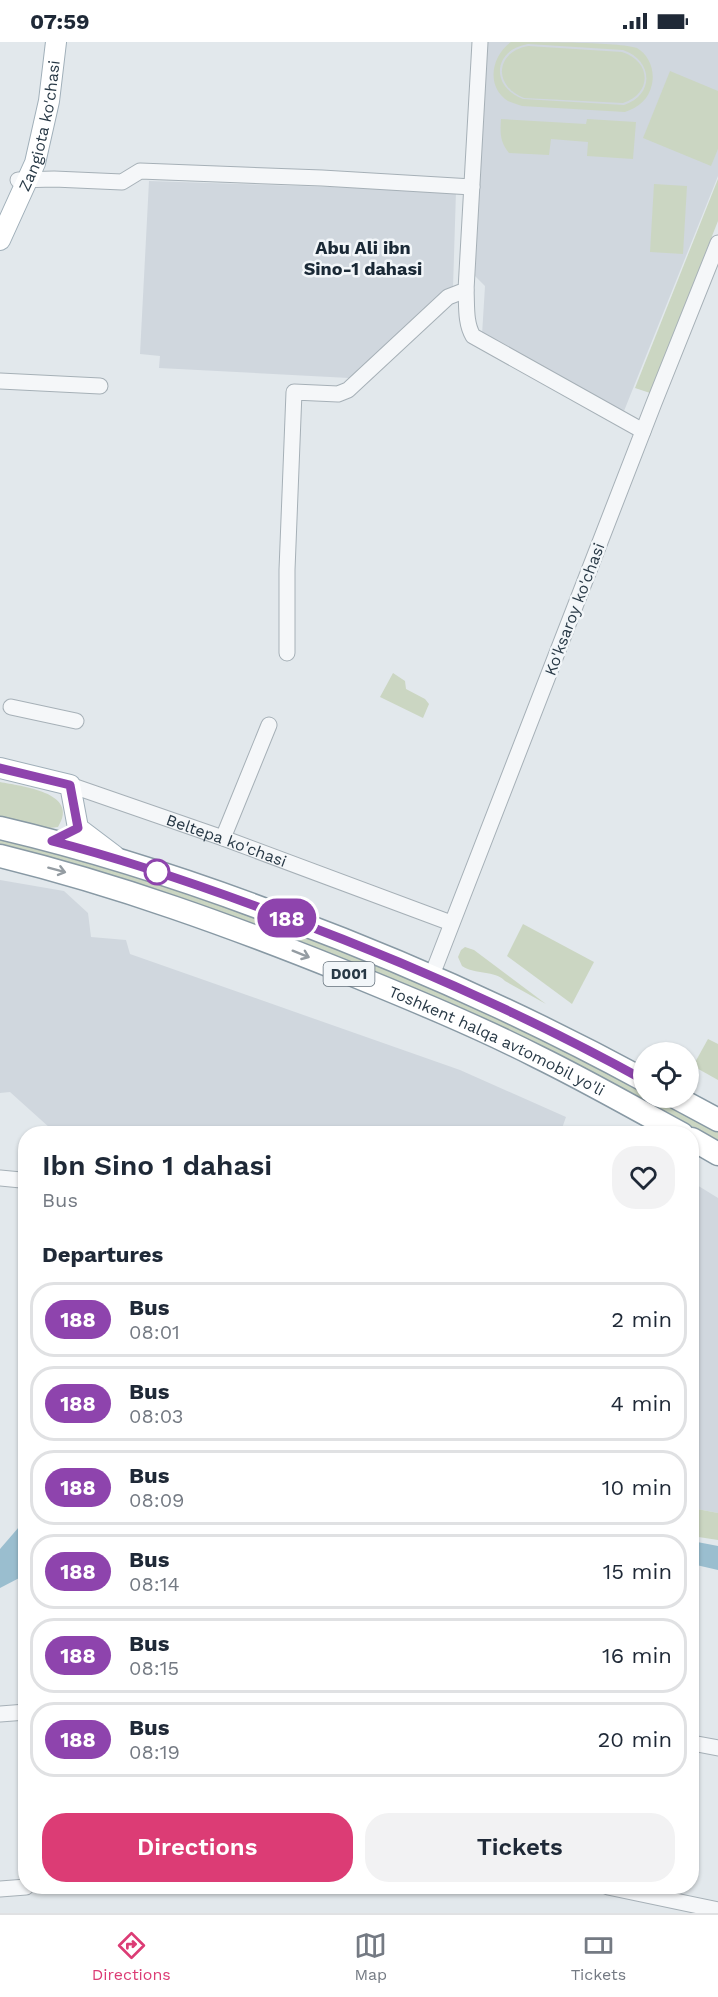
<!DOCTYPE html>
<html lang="en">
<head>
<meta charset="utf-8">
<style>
  body { margin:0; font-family:"Work Sans",sans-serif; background:#f2f2f3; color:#1f2937; height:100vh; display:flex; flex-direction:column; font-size:22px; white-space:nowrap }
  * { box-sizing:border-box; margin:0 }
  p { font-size:20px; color:#747a83 }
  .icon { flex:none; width:33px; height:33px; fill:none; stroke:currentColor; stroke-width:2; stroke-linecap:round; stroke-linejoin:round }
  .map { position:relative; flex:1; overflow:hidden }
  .sheet { position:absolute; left:18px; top:1084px; width:681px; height:768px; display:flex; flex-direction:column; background:#fff; border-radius:24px; box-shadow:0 2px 4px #0004 }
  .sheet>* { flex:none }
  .badge { padding:0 12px; border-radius:20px; font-size:21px; line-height:39px }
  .fabs { position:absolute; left:633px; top:1000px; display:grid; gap:12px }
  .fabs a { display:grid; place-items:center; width:66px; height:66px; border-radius:50%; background:#fff; box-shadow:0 2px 4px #0004; font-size:30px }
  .map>.badge { position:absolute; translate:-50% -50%; box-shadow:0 0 0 3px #fff }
  h2 { padding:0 24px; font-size:22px; line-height:54px }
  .round { display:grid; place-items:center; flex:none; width:63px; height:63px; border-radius:24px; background:#f2f2f3 }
  .headline { display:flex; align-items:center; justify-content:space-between; height:102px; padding:0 24px }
  h1 { font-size:28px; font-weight:600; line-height:45px }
  .primary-button { display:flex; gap:12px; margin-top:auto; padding:12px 24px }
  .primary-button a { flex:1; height:69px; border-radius:24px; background:#dc3c75; color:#fff; font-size:24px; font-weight:600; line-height:69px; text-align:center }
  .primary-button a+a { background:#f2f2f3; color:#1f2937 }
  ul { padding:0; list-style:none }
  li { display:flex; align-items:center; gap:18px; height:75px; margin:0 12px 9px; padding:0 12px; border:3px solid #e0e1e3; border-radius:24px }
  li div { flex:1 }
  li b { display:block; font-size:22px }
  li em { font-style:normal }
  li .badge { min-width:66px; font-weight:700; text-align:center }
  .status { display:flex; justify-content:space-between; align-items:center; height:42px; padding:0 30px; background:#fff; direction:ltr }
  .status svg { height:16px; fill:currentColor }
  .dock { display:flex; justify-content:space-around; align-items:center; height:84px; border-top:2px solid #e0e1e3; background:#fff; font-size:16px; color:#747a83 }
  .dock a { display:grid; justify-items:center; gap:3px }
  .dock .active { color:#dc3c75 }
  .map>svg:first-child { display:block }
  .built { fill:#d0d7de }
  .green { fill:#cbd6c2; fill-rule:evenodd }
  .water { fill:#9abecf }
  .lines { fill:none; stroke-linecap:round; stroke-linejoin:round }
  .minor-casing { stroke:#a6b0b7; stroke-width:17 }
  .major-casing { stroke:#a0afb9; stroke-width:22 }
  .highway-casing { stroke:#8899a4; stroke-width:25 }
  .minor { stroke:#f5f7f9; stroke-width:15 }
  .major { stroke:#fff; stroke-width:20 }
  .highway { stroke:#fff; stroke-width:22 }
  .oneway { stroke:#949ca2 }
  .line-casing { stroke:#fff; stroke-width:14 }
  .line { stroke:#8e44ad; stroke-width:9 }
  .stop-dot { fill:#fff; stroke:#8e44ad; stroke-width:3 }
  .labels { text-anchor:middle; stroke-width:5; stroke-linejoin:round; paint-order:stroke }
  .shield { fill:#f2f6f9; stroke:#65727c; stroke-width:1.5 }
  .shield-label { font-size:15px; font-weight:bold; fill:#283946 }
  .street-label { font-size:16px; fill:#283946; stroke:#f2f6f9 }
  .neighbourhood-label { font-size:18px; font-weight:bold; fill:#1a2936; stroke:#f2f6f9 }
</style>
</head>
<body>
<div class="status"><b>07:59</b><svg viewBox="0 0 49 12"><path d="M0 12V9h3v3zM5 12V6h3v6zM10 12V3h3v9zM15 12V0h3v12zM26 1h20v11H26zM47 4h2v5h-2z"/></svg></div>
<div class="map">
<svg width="718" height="1871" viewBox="0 0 718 1871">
  <rect width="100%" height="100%" fill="#e2e8ec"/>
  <g class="built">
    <path d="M 487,0 L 718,0 L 718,134 L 624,369 L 482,293 L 485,244 L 475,234 Z"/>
    <path d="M 149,139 L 456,149 L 453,246 L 349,336 L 159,326 L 160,314 L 140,312 Z"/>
    <path d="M 0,838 L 64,849 L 88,871 L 91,895 L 126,898 L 130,912 L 460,1028 L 566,1075 L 560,1092 L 52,1092 L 50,1086 L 10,1050 L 0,1051 Z"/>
    <path d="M 692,1140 L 718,1156 L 718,1471 L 692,1466 Z"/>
  </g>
  <g class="green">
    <path d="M 511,0 C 536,0 619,0 637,6 C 649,13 655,28 652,42 C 649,57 639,65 625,70 L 522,64 C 517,62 512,61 508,59 C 485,44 492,13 511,0 ZM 528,2 L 623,8 C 653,18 655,53 624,63 L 523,57 C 490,44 493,8 528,2 Z"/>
    <path d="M 528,4 L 622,10 C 651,19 653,51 623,61 L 524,56 C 493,44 495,10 528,4 Z"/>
    <path d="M 670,29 L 718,49 L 718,107 L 711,124 L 643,96 Z"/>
    <path d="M 501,77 L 586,82 L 587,77 L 636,80 L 633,117 L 587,114 L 588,100 L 551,97 L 549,113 L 509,111 C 500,100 500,91 501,77 Z"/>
    <path d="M 718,137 L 718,179 L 650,351 L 635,346 Z"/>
    <path d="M 654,142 L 687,144 L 683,212 L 650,210 Z"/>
    <path d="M 393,631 L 405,639 L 406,647 L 425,657 L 429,662 L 423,676 L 380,655 Z"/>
    <path d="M 0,740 C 20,744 81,750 58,785 L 50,786 L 0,775 Z"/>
    <path d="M 0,796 C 175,839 351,907 514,983 C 558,1004 601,1027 643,1049 L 644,1056 L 656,1056 L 718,1089 L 718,1098 L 593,1032 L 165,851 L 122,836 L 0,803 Z"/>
    <path d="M 523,882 L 594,920 L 572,962 L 507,914 Z"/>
    <path d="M 465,905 L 474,908 L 546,962 L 505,939 C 495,928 475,933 462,924 L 458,915 L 461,908 Z"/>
    <path d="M 708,997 L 718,1002 L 718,1038 L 693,1024 Z"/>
    <path d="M 692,1466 L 718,1471 L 718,1498 L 692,1494 Z"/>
  </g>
  <g class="water">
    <path d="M 25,1478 L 25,1533 L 0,1546 L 0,1507 Z"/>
    <path d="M 692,1499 L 718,1504 L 718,1528 L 692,1522 Z"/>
  </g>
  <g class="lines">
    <defs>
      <g id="minor">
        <path d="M 18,138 L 54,137 L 122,140 L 140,129 L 322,136 L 472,145"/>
        <path d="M 466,248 C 467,262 465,281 473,294 L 643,389"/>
        <path d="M 0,339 L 100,344"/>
        <path d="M 287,611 L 287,528 L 294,350 L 338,352 L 348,348 L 448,255 L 466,248 L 480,0"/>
        <path d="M 11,665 L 76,679"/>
        <path id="s1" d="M 70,743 L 223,796 L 451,881"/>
        <path d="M 223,796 L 269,683"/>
        <path d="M 432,933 L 654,361 L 718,201"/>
        <path d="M 0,1136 L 21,1138"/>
        <path d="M 0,1672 L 26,1670"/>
        <path d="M 692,1701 L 718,1706"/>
        <path d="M 608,1845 L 718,1868"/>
        <path d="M 0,1847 L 26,1845"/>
      </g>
      <g id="major">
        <path id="s2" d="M 0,198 L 35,121 L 49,59 L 56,0"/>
        <path d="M 0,726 L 70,743 L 78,786 L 115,814"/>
      </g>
      <g id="highway">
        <path d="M 0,786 C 98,809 193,840 287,876 C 410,922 528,975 644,1038"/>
        <path id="s3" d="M 0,814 C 118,843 231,884 343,929 C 409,956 475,983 538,1015 C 587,1039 634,1066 682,1092"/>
        <path d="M 677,1056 L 718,1078"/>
        <path d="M 692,1097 L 718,1112"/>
      </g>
    </defs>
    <use href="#minor" class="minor-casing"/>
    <use href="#major" class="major-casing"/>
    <use href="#highway" class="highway-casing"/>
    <use href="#minor" class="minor"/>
    <use href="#major" class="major"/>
    <use href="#highway" class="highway"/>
  </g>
  <defs><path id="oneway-shaft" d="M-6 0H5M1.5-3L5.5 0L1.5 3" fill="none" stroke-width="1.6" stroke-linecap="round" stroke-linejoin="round" transform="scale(1.5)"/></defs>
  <g class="oneway">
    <use href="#oneway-shaft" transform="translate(57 828) rotate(15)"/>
    <use href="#oneway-shaft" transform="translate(301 912) rotate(22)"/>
  </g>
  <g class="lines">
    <defs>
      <path id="line" d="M 0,726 L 70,743 L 78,786 L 52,799 C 131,819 208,846 285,875 C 408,921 528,974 644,1038"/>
    </defs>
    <use href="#line" class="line-casing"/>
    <use href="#line" class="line"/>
  </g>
  <circle class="stop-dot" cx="157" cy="830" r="12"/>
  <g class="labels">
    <rect class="shield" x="323.5" y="920" width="51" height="24" rx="4.5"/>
    <g class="shield-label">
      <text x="349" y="937">D001</text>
    </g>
    <g class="street-label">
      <text dy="6" stroke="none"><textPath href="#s2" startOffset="122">Zangiota ko'chasi</textPath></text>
      <text transform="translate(574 567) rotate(-69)" y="6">Ko'ksaroy ko'chasi</text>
      <text dy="6" stroke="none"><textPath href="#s1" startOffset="166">Beltepa ko'chasi</textPath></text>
      <text dy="6" stroke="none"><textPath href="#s3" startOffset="531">Toshkent halqa avtomobil yo'li</textPath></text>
    </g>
    <g class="neighbourhood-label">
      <text x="363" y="212">Abu Ali ibn<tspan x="363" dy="21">Sino-1 dahasi</tspan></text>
    </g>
  </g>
</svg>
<div class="fabs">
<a><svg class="icon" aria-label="locate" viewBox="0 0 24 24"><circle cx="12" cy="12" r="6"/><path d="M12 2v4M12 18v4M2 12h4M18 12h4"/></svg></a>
</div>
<b class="badge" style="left:287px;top:876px;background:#8e44ad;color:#fff">188</b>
<section class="sheet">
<div class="headline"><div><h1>Ibn Sino 1 dahasi</h1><p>Bus</p></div><a class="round"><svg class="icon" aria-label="heart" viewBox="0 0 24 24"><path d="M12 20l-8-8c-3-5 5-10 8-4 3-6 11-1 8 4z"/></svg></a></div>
<h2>Departures</h2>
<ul>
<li><span class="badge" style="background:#8e44ad;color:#fff">188</span><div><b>Bus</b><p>08:01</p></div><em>2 min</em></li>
<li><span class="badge" style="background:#8e44ad;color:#fff">188</span><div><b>Bus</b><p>08:03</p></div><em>4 min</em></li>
<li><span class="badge" style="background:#8e44ad;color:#fff">188</span><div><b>Bus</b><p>08:09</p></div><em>10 min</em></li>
<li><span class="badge" style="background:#8e44ad;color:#fff">188</span><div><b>Bus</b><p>08:14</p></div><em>15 min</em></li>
<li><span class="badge" style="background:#8e44ad;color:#fff">188</span><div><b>Bus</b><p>08:15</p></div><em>16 min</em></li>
<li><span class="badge" style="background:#8e44ad;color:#fff">188</span><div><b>Bus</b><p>08:19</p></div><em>20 min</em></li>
</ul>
<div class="primary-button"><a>Directions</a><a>Tickets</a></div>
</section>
</div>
<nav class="dock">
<a class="active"><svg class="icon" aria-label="directions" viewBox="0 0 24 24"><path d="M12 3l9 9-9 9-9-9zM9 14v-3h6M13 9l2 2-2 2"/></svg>Directions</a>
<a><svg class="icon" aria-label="map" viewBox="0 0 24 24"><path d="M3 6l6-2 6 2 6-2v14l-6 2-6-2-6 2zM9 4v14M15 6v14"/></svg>Map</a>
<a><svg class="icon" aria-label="tickets" viewBox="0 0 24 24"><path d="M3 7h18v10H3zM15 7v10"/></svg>Tickets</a>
</nav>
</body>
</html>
